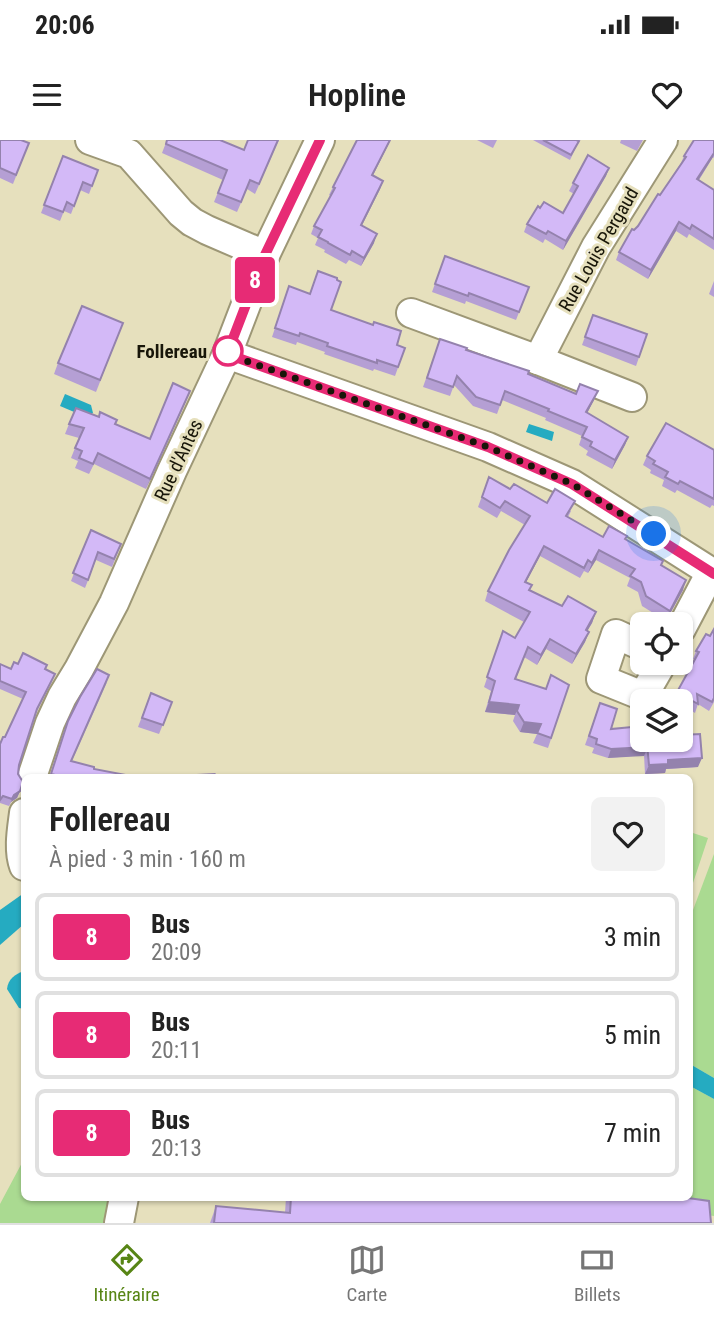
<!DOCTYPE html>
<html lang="fr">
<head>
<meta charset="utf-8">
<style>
  body { margin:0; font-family:"Roboto Condensed",sans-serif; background:#f2f2f2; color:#222; height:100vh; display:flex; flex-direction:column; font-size:26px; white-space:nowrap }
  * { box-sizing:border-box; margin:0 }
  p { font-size:23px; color:#767676 }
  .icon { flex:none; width:38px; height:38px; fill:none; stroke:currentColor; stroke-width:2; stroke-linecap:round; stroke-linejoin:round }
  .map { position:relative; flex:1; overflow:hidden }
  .sheet { position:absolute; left:21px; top:634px; width:672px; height:427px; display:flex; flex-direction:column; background:#fff; border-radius:10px; box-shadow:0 2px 5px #0004 }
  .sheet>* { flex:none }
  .badge { padding:0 14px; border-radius:5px; font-size:24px; line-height:46px }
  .buttons { position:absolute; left:630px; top:472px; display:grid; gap:14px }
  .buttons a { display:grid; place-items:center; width:63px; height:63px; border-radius:10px; background:#fff; box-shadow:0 2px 5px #0004; font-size:35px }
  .you { position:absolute; width:35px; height:35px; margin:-18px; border:5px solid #fff; border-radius:50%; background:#1a73e8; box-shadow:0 0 0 10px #1a73e833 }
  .map>.badge { position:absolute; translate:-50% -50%; box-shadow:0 0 0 4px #fff }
  .round { display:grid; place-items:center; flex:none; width:74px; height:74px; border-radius:10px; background:#f2f2f2 }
  .overview { display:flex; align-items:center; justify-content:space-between; height:119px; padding:0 28px }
  h1 { font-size:33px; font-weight:600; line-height:52px }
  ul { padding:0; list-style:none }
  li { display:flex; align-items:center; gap:21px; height:88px; margin:0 14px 10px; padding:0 14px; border:4px solid #e0e0e0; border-radius:10px }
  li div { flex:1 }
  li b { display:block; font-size:26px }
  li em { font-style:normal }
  li .badge { min-width:77px; font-weight:700; text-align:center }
  .status { display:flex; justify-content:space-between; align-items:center; height:49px; padding:0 35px; background:#fff; direction:ltr }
  .status svg { height:19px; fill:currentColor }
  header { display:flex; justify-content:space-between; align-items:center; height:91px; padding:0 28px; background:#fff; font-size:32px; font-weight:600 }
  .tab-bar { display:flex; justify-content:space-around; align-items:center; height:98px; border-top:2px solid #e0e0e0; background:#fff; font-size:19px; color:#767676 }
  .tab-bar a { display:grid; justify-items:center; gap:4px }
  .tab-bar .on { color:#578515 }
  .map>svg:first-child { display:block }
  .green { fill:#aada91 }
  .water { fill:#25abc1 }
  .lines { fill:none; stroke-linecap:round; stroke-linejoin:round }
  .minor-casing { stroke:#9d9776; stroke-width:32 }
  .minor { stroke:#fff; stroke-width:28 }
  .wall { fill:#b59fd4 }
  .shaded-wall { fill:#9482ad }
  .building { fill:#d3b9f7; stroke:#9482ad; stroke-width:2 }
  .line-casing { stroke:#fff; stroke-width:16 }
  .line { stroke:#e72b75; stroke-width:10 }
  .walk { stroke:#181609; stroke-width:7; stroke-dasharray:0 12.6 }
  .stop-dot { fill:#fff; stroke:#e72b75; stroke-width:3.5 }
  .labels { text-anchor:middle; stroke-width:6; stroke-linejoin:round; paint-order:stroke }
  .street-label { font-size:19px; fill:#181609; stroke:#e6e0bd }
  .stop-label { font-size:19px; font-weight:bold; fill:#181609; stroke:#e6e0bd; text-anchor:end }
</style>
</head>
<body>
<div class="status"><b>20:06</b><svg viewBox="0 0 49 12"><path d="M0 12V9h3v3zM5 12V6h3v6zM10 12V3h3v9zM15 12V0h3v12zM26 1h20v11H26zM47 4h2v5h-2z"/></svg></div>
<header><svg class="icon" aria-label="menu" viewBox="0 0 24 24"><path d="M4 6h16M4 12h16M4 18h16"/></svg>Hopline<svg class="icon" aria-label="heart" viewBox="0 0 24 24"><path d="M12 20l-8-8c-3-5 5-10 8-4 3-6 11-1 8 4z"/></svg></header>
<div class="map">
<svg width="714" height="1083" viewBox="0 0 714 1083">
  <rect width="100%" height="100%" fill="#e6e0bd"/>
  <g class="green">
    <path d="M 690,692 L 708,698 L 692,746 L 690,745 Z"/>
    <path d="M 714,714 L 714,938 L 690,924 L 690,778 Z"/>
    <path d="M 690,946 L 714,959 L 714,1076 L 682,1071 L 617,1057 L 690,1057 Z"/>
    <path d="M 24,1019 L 24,1057 L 124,1057 L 119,1083 L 0,1083 L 0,1064 Z"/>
  </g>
  <g class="water">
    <path d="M 65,254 L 91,265 L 93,273 L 86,277 L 60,266 Z"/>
    <path d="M 529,284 L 554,292 L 552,301 L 526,292 Z"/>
    <path d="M 24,753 L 24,784 L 0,805 L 0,770 Z"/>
    <path d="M 24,831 L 24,869 L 19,868 L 7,849 C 8,839 15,834 24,831 Z"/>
    <path d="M 690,924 L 714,938 L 714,959 L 690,946 Z"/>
  </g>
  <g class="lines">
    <defs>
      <g id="minor">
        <path d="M 90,0 L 129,14 L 181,73 L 192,82 L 207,90 L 265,115"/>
        <path d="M 411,173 L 538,220 L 596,107 L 663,0"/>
        <path d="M 227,214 L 488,307 L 572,344 L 714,434"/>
        <path d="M 538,220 L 632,257"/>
        <path d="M 681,489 L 711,432"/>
        <path d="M 642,506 L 616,494 L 601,539 L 643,556 L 662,523"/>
        <path d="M 32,637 L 50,583 L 62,557 L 79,529 L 114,463 L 172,331 L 227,214 L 265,115 L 320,0"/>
        <path d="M 24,673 C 22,689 18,710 24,726"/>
        <path d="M 119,1083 L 124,1057"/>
      </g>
    </defs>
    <use href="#minor" class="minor-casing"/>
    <use href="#minor" class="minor"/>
  </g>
  <g class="wall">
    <path d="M 0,0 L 29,3 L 13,44 L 0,38 Z"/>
    <path d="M 167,0 L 244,10 L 279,0 L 255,54 L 247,49 L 237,72 L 214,62 L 223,40 L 162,13 Z"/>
    <path d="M 477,0 L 497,0 L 493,8 Z"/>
    <path d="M 533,0 L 576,0 L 579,1 L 570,20 Z"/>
    <path d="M 621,0 L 643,0 L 637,11 L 620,3 Z"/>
    <path d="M 714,0 L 714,18 L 713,17 L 699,40 L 714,50 L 714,110 L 689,94 L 687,98 L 676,91 L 648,139 L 616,120 L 619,112 L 660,55 L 681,23 L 684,16 Z"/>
    <path d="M 389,3 L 373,35 L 383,41 L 380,49 L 362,85 L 374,103 L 361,126 L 349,120 L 346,124 L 324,112 L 325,110 L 315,105 L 318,98 L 311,94 L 314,86 L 331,56 L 329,55 L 333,47 Z"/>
    <path d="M 63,16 L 98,30 L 89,54 L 80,50 L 71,74 L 64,71 L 60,81 L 41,73 Z"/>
    <path d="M 609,28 L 606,36 L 563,110 L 545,99 L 543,103 L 524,92 L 527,84 L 540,68 L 563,73 L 574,54 L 569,51 L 573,43 Z"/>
    <path d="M 445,116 L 529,147 L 516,180 L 466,161 L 465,164 L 432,152 Z"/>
    <path d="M 714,141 L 714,157 L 709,154 Z"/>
    <path d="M 289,146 L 331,170 L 397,205 L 405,208 L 395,236 L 374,229 L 373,231 L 324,214 L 325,212 L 297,202 L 296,205 L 272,197 Z"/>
    <path d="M 593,175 L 647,194 L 636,226 L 582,205 Z"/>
    <path d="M 123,183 L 96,252 L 54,234 L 58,223 Z"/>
    <path d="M 440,199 L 576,254 L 594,260 L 587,273 L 628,297 L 625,305 L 612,329 L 586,315 L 588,311 L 579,305 L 582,296 L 545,280 L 546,278 L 502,260 L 497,274 L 473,266 L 454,245 L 450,256 L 423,247 Z"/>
    <path d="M 186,261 L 146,349 L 94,324 L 89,334 L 75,328 L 78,321 L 71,318 L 79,298 L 65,294 L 69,284 L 115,285 L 150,299 Z"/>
    <path d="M 714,310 L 714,366 L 712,365 L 710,368 L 677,350 L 675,353 L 662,346 L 664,340 L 650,333 L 651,330 L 643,325 L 647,316 Z"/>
    <path d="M 489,337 L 510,349 L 547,363 L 571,371 L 568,377 L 603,397 L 626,399 L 662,425 L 683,450 L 666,481 L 642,466 L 638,452 L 627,446 L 630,438 L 596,420 L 588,433 L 584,431 L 580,438 L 540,416 L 526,442 L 530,450 L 562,466 L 596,472 L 592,483 L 587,491 L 589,492 L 585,502 L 572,524 L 546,509 L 537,525 L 524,517 L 516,539 L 546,549 L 569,545 L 548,608 L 533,603 L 537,594 L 520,592 L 513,581 L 515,575 L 485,572 L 491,551 L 484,547 L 503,491 L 515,498 L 524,482 L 485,461 L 488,451 L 525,385 L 501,371 L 497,378 L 478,367 Z"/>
    <path d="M 91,390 L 118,412 L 112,427 L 96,420 L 85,448 L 71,441 Z"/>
    <path d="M 706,494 L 714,562 L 709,571 L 698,564 L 695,573 L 681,564 L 681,562 L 676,562 L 674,560 L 677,552 L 695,520 L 693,519 L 696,511 Z"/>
    <path d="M 0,524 L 11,529 L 18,524 L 46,529 L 52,541 L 35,575 L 19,625 L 20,651 L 17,658 L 11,662 L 9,666 L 0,663 L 0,604 L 5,597 L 23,559 L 0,549 Z"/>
    <path d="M 107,542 L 72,621 L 94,629 L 126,637 L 50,637 L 68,581 Z"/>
    <path d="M 151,553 L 172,562 L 159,594 L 138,587 Z"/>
    <path d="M 600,563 L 611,589 L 642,600 L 698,627 L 666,629 L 665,633 L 645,634 L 644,615 L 608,618 L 592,613 L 594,608 L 585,605 Z"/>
    <path d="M 286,1057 L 675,1057 L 711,1083 L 285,1073 Z"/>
    <path d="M 216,1066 L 214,1083 L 210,1083 Z"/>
  </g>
  <g class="shaded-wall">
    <path d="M 390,0 L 389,3 L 369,43 L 372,35 Z"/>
    <path d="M 714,13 L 713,17 L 694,47 L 697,39 Z"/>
    <path d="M 609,28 L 606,36 L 563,110 L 566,101 Z"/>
    <path d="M 383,41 L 380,49 L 358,93 L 361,85 Z"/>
    <path d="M 679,82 L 676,91 L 648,139 L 651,130 Z"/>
    <path d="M 377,94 L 374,103 L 361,126 L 364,118 Z"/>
    <path d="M 190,251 L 186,261 L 146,349 L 150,339 Z"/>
    <path d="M 598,251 L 594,260 L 583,281 L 586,272 Z"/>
    <path d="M 628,297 L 625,305 L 612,329 L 615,320 Z"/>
    <path d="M 544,406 L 540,416 L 521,452 L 525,442 Z"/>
    <path d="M 599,410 L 596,420 L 588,433 L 592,423 Z"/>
    <path d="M 686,440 L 683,450 L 666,481 L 670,471 Z"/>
    <path d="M 596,472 L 592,483 L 582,500 L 586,490 Z"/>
    <path d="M 589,492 L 585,502 L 572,524 L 576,514 Z"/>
    <path d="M 550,499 L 546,509 L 537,525 L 541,515 Z"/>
    <path d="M 489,562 L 519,565 L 515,575 L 485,572 Z"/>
    <path d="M 524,582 L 541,584 L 537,594 L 520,592 Z"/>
    <path d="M 648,607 L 644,616 L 608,618 L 611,609 Z"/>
    <path d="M 702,618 L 698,627 L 666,629 L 665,633 L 645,634 L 649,625 L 668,620 Z"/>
    <path d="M 20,651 L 17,658 L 11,662 L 9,666 L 14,655 Z"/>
  </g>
  <g class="building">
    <path d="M 0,0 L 21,0 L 29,3 L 16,35 L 0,28 Z"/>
    <path d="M 167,0 L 220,0 L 244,10 L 248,0 L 278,0 L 259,44 L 250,40 L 241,62 L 218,53 L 227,30 L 166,4 Z"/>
    <path d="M 357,0 L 390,0 L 372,35 L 383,41 L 361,85 L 377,94 L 364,118 L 352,111 L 350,115 L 328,103 L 328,102 L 318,97 L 322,90 L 314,86 L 335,48 L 333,47 Z"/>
    <path d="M 543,0 L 576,0 L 579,1 L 571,15 Z"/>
    <path d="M 694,0 L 714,0 L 714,13 L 697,39 L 714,50 L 714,99 L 692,85 L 690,89 L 679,82 L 651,130 L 619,112 L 632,89 L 634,90 L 638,86 L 658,54 L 660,55 L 686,17 L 684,16 Z"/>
    <path d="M 588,15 L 609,28 L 566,101 L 548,91 L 546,94 L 527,84 L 538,66 L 540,68 L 544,62 L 563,73 L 578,46 L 573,43 Z"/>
    <path d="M 63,16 L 98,30 L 92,46 L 83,42 L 74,66 L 67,62 L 63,72 L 44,65 Z"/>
    <path d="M 445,116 L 529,147 L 519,172 L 469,153 L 468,156 L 435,144 Z"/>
    <path d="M 318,131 L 337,138 L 337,140 L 341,142 L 331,170 L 373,185 L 374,182 L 401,191 L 397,205 L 405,208 L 398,227 L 377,220 L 377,223 L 327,206 L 328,203 L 300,193 L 299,196 L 275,188 L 289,146 L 310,154 Z"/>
    <path d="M 82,166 L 123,183 L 100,240 L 58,223 Z"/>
    <path d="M 593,175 L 647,194 L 639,217 L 585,197 Z"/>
    <path d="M 440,199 L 467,208 L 466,210 L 529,231 L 528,234 L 576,254 L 580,244 L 598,251 L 586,272 L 628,297 L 615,320 L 590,306 L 592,302 L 582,297 L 587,287 L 548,271 L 549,269 L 505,251 L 500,265 L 476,257 L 457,236 L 453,247 L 427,238 Z"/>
    <path d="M 173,243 L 190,251 L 150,339 L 98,313 L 93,324 L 79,318 L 82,311 L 75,308 L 84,288 L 69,284 L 76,268 L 99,277 L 100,272 L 117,280 L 115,284 L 150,299 Z"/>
    <path d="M 666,283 L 714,310 L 714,359 L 680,341 L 678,344 L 665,337 L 668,332 L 653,324 L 655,321 L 647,316 Z"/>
    <path d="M 489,337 L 510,349 L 514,344 L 547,363 L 555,349 L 575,361 L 566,376 L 603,397 L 609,386 L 627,396 L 625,399 L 663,421 L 661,425 L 686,440 L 670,471 L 646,456 L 641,442 L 630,436 L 635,429 L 599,410 L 592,423 L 588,420 L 584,428 L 544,406 L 525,442 L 532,445 L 529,450 L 562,466 L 568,456 L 596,472 L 586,490 L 589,492 L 576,514 L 550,499 L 541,515 L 528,507 L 515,539 L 546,549 L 551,535 L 569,545 L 551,598 L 537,593 L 541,584 L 524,582 L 517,571 L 519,565 L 489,562 L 495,541 L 487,537 L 503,491 L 515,498 L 530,472 L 488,451 L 509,410 L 530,376 L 505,361 L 500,368 L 482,357 Z"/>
    <path d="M 91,390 L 121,404 L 114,419 L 98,412 L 88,440 L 73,433 Z"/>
    <path d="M 714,489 L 714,558 L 712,562 L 697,554 L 698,564 L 677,552 L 699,512 L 696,511 L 706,494 L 710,496 Z"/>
    <path d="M 23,513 L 47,525 L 45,529 L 55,534 L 37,569 L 19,625 L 18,634 L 23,642 L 20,651 L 14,655 L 12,659 L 3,656 L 0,660 L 0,604 L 3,597 L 5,597 L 26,552 L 0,541 L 0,524 L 11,529 L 14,522 L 18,524 Z"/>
    <path d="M 97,529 L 109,535 L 71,621 L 94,627 L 94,629 L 126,635 L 126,637 L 63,637 L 51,634 L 68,581 L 80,557 Z"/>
    <path d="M 151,553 L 172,562 L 163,585 L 142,578 Z"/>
    <path d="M 600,563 L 617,569 L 611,589 L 642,586 L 642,600 L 681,600 L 681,595 L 700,594 L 702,618 L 668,620 L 668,624 L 649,625 L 647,604 L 648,607 L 611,609 L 596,604 L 597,599 L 589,596 Z"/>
    <path d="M 214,634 L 212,637 L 194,637 L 197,635 Z"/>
    <path d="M 291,1057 L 688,1058 L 709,1061 L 711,1083 L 214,1083 L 216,1066 L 290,1073 Z"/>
  </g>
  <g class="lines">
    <defs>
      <path id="line" d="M 320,0 L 265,115 L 227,214 L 488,307 L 572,344 L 714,434"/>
    </defs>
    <use href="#line" class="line-casing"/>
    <use href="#line" class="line"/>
    <path class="walk" d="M 228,211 L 227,214 L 488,307 L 572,344 L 654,394"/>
  </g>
  <circle class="stop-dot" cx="228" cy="211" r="14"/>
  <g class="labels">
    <g class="street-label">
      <text transform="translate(598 109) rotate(-60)" y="7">Rue Louis Pergaud</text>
      <text transform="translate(178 320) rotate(-65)" y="7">Rue d'Antes</text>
    </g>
    <g class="stop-label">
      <text x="207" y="218">Follereau</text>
    </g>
  </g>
</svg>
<div class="buttons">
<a><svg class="icon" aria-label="locate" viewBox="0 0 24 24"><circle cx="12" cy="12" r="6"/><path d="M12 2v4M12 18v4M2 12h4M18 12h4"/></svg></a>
<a><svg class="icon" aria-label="layers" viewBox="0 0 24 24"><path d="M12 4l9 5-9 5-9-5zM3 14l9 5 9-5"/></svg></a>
</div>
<div class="you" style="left:654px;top:394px"></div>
<b class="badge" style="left:255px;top:140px;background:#e72b75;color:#fff">8</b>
<section class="sheet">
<div class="overview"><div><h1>Follereau</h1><p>À pied · 3 min · 160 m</p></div><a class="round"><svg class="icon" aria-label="heart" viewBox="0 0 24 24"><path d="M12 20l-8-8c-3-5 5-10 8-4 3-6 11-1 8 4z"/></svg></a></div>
<ul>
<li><span class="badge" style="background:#e72b75;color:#fff">8</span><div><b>Bus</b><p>20:09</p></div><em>3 min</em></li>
<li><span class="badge" style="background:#e72b75;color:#fff">8</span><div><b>Bus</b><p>20:11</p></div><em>5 min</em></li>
<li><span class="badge" style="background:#e72b75;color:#fff">8</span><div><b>Bus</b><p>20:13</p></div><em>7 min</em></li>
</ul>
</section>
</div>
<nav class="tab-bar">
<a class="on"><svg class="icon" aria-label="directions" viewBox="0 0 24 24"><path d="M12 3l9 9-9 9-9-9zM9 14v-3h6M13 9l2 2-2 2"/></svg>Itinéraire</a>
<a><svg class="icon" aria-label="map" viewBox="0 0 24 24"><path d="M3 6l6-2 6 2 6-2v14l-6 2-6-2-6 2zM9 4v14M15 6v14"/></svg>Carte</a>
<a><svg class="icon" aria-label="tickets" viewBox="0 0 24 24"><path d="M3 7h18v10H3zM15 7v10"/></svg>Billets</a>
</nav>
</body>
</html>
